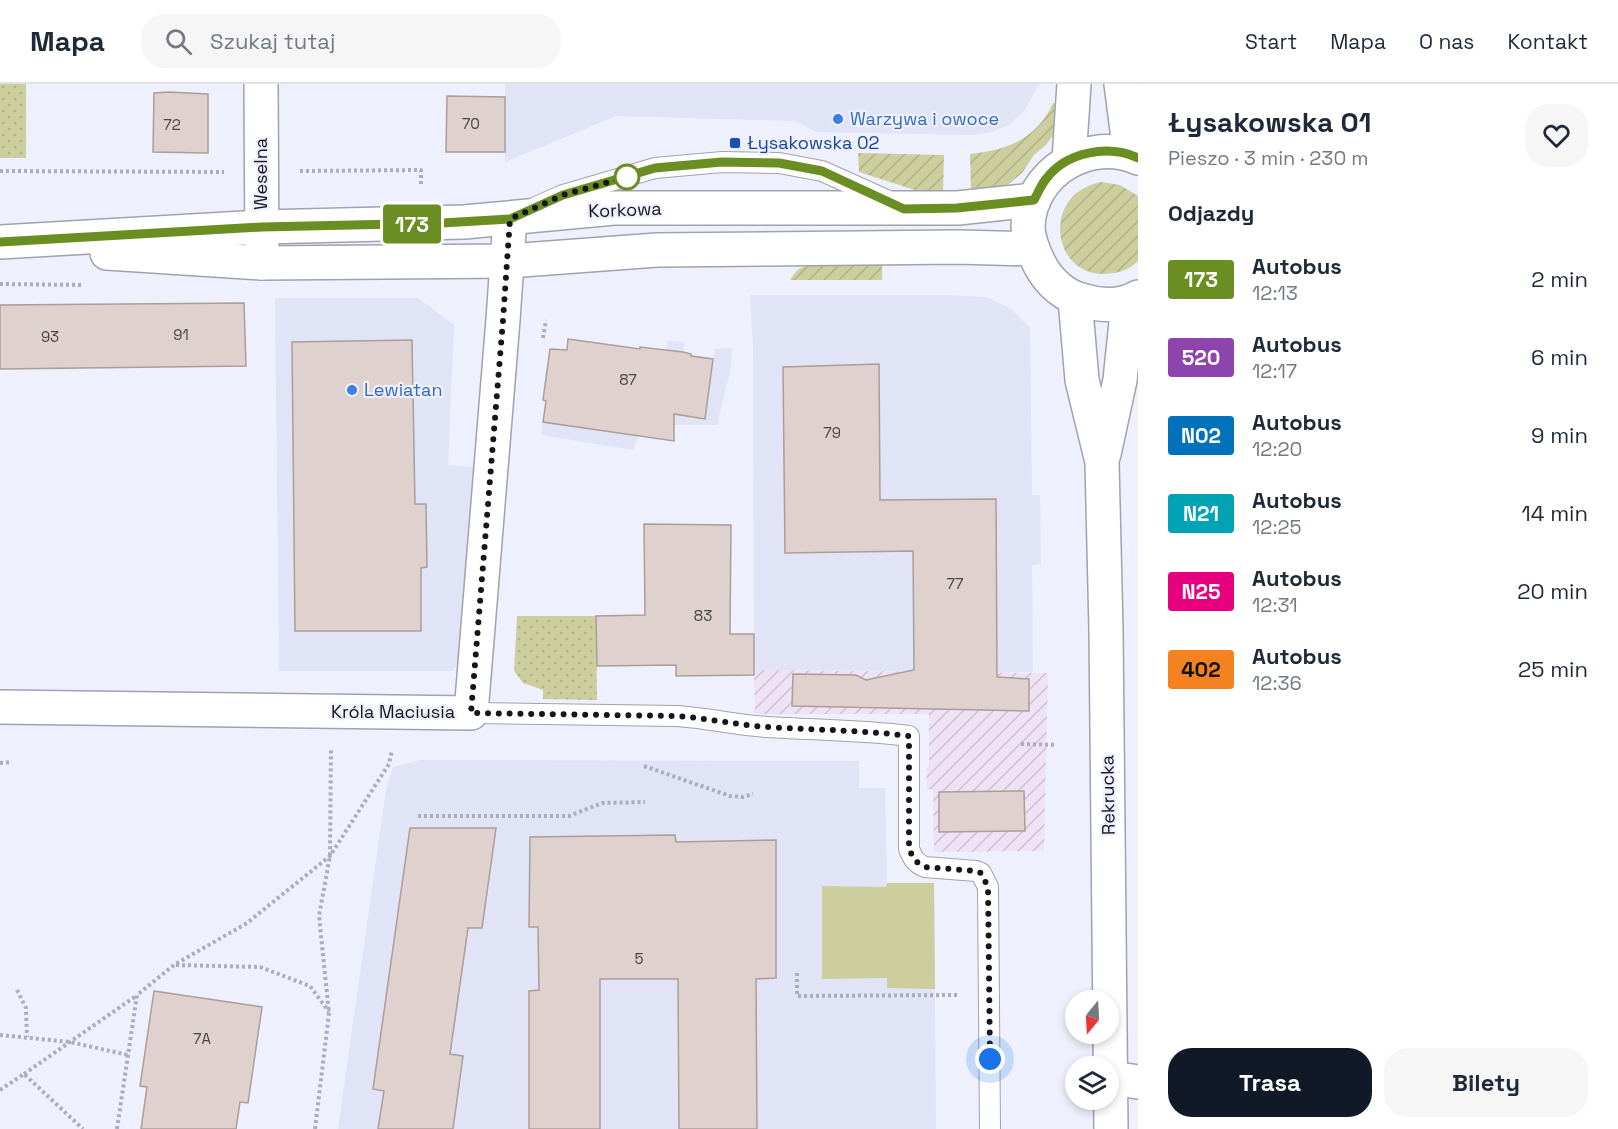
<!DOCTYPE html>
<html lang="pl">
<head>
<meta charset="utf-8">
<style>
  body { margin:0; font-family:"Space Grotesk",sans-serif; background:#f6f6f7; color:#1f2937; height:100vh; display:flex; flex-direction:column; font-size:22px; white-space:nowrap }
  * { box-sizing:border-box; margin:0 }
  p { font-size:20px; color:#747a83 }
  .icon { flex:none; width:33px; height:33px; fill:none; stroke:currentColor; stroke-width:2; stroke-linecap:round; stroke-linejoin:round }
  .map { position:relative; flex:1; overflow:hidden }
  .panel { display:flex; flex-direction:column; background:#fff; width:480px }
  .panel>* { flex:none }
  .badge { padding:0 12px; border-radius:4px; font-size:21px; line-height:39px }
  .needle { width:39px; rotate:198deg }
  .buttons { position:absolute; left:1065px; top:906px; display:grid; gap:12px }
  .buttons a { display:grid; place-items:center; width:54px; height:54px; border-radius:50%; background:#fff; box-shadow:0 3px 9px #0003; font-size:30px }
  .you { position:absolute; width:30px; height:30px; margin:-15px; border:4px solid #fff; border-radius:50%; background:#1a73e8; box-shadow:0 0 0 9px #1a73e833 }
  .map>.badge { position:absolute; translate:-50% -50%; box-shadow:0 0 0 3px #fff }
  h2 { padding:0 30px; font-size:22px; line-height:54px }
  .round { display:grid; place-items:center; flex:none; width:63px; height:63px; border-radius:24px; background:#f6f6f7 }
  .headline { display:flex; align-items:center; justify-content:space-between; height:102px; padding:0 30px }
  h1 { font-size:28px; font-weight:800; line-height:45px }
  .button { display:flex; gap:12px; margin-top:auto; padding:12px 30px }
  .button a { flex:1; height:69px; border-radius:24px; background:#111827; color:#fff; font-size:24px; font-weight:800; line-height:69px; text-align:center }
  .button a+a { background:#f6f6f7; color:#1f2937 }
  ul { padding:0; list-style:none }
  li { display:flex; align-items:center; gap:18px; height:78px; padding:0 30px }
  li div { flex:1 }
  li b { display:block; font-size:22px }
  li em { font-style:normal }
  li .badge { min-width:66px; font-weight:700; text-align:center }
  header { display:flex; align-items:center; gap:36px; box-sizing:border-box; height:84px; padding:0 30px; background:#fff; border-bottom:2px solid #e0e1e3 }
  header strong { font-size:28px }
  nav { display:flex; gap:33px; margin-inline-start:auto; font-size:21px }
  .search { width:420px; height:54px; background:#f6f6f7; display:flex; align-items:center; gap:15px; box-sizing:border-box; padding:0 21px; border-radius:24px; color:#747a83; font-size:22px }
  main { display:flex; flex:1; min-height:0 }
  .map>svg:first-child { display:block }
  .built { fill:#e1e4f7 }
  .industrial { fill:url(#industrial-furrows) }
  .grass { fill:url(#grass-dots) }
  .park { fill:#cccf9d }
  .garden { fill:url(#garden-furrows) }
  .building { fill:#dfd1ce; stroke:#aa9d9a; stroke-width:1.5 }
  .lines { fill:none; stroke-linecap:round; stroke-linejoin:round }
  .service-casing { stroke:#a0a2ad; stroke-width:22 }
  .minor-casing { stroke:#a0a2ad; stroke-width:36 }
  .tertiary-casing { stroke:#a0a2ad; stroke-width:36 }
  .path { stroke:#acadb8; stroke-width:4; stroke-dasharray:3 3; stroke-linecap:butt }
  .service { stroke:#fff; stroke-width:20 }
  .minor { stroke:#fff; stroke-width:33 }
  .tertiary { stroke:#fff; stroke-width:33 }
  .line-casing { stroke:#fff; stroke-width:14 }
  .line { stroke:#6b8e23; stroke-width:9 }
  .walk { stroke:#15161a; stroke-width:6; stroke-dasharray:0 10.8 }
  .shop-dot { fill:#3f7fe0; stroke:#eef0fd; stroke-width:2 }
  .transit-dot { fill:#1a4fb4; stroke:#eef0fd; stroke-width:2 }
  .stop-dot { fill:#fff; stroke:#6b8e23; stroke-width:3 }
  .labels { text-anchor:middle; stroke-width:4.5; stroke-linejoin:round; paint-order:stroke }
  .number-label { font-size:15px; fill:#484547 }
  .shop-label { font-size:18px; fill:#366cbe; stroke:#eef0fd; text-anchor:start }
  .transit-label { font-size:18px; fill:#164399; stroke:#eef0fd; text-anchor:start }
  .street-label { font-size:18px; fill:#15161a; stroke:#eef0fd }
</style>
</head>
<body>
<header>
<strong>Mapa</strong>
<div class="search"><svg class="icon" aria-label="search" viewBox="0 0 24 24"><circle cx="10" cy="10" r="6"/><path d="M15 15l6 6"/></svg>Szukaj tutaj</div>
<nav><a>Start</a><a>Mapa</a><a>O nas</a><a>Kontakt</a></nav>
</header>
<main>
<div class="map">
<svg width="1138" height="1045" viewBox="0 0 1138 1045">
  <defs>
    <pattern id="industrial-furrows" width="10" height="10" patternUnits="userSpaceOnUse" patternTransform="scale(1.5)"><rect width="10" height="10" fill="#f0e2f5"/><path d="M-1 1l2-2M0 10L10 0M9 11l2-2" fill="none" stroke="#cdc1d1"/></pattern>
    <pattern id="grass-dots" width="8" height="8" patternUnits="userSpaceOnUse" patternTransform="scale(1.5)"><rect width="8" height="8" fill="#cccf9d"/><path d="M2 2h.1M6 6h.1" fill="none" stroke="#aeb187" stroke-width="1.8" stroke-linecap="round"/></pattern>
    <pattern id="garden-furrows" width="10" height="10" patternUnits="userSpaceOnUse" patternTransform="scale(1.5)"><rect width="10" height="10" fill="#cccf9d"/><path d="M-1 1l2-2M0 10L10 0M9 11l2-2" fill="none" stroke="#aeb187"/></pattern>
  </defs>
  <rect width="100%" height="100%" fill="#eef0fd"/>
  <g class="built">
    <path d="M 505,0 L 1039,0 L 1024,27 L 1010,40 L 993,48 L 974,51 L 816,48 L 795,37 L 616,32 L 505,78 Z"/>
    <path d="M 750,211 L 942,211 L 986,213 L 1010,224 L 1030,244 L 1032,411 L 1040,411 L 1041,480 L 1032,481 L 1033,588 L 754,586 L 753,264 Z"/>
    <path d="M 275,214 L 418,214 L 454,241 L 448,381 L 475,383 L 459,578 L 453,587 L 279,587 Z"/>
    <path d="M 568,255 L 600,259 L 598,270 L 638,265 L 640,263 L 666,266 L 668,256 L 684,259 L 683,268 L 713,275 L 715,265 L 732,264 L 731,284 L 717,341 L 643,341 L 633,366 L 541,351 L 546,318 L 543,316 L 550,265 L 566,266 Z"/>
    <path d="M 420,676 L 859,677 L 859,704 L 885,704 L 887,799 L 934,799 L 936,1045 L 338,1045 L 386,706 L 393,683 Z"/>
  </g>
  <path class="industrial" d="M 754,586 L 1048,589 L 1044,767 L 934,768 L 933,706 L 927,705 L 926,685 L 929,681 L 929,630 L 755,630 Z"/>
  <g class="grass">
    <rect x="0" y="0" width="26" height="74"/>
    <path d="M 517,532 L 596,532 L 597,616 L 543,615 L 543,606 L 523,599 L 514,587 Z"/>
  </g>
  <path class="park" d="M 887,799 L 934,799 L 935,905 L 887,904 L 887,894 L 822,895 L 822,802 L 886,803 Z"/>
  <g class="garden">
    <path d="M 1053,19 L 1061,20 L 1059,37 L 1054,50 L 1046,61 L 1034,71 L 1022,89 L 1004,104 L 971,110 L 970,70 C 1007,66 1037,55 1053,19 Z"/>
    <path d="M 858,69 L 944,71 L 943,110 L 927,110 L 859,88 Z"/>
    <path d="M 1102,98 L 1120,101 L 1138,112 L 1138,177 C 1131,184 1123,188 1113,189 C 1052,200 1038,109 1102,98 Z"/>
    <path d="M 882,177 L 882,196 L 790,196 C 793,192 795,188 799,185 C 815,176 862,178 882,177 Z"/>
  </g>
  <g class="building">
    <path d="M 169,8 L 208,10 L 208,69 L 153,68 L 154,9 Z"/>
    <path d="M 447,12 L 505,13 L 505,68 L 446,68 Z"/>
    <path d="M 244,219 L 246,282 L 0,285 L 0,221 Z"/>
    <path d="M 568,255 L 640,265 L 640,263 L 683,268 L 691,270 L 691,272 L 713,275 L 705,335 L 674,330 L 674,357 L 543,338 L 546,317 L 543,316 L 550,265 L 567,266 Z"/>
    <path d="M 412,256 L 415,420 L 426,420 L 427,483 L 421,484 L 421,547 L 295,547 L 292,258 Z"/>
    <path d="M 879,280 L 880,416 L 996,415 L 997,593 L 1029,595 L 1029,627 L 792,622 L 793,590 L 856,591 L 866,596 L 914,586 L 913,467 L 785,469 L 783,283 Z"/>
    <path d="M 644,440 L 731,441 L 730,550 L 754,550 L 754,591 L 676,592 L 676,581 L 597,582 L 596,532 L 645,531 Z"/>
    <path d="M 1024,707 L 1025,747 L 939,748 L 939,708 Z"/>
    <path d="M 410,744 L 496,744 L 482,844 L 468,844 L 450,970 L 463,972 L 453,1045 L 378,1045 L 384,1007 L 373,1005 Z"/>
    <path d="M 675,751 L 676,758 L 776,756 L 776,894 L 756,895 L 757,1045 L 679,1045 L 678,895 L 600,895 L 600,1045 L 529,1045 L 529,907 L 539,906 L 538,843 L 529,843 L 530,753 Z"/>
    <path d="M 154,907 L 262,923 L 248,1019 L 240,1018 L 236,1045 L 141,1045 L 147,1003 L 140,1002 Z"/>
  </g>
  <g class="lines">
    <defs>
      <g id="service">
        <path d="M 536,123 L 563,111 L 655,84 L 722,78 L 779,79 L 822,87 L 891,118"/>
        <path d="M 471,629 L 676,632 C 707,634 737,641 767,643 C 815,646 862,646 909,652 L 909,765 C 913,774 915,779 925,783 L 976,787 L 981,789 L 988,803 L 990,1045"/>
      </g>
      <g id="minor">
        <path d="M 261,0 L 262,179"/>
        <path d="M 0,623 L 471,629 L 503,236 L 510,135"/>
        <path d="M 1111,994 L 1138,998"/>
      </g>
      <g id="tertiary">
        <path d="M 1121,0 L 1130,70"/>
        <path d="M 1138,74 C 1090,52 1030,88 1028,142 C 1028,156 1034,169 1040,181 C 1049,198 1065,213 1085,217 C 1103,222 1121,223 1138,213"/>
        <path d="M 1069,76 L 1074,0"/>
        <path d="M 0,158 L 262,143 L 464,138 L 614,124 L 958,124 L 1034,116"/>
        <path d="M 107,169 L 262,179 L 508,177 L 657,166 L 958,163 L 1032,165"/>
        <path d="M 1075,215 L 1082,296 L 1102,378 L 1106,546 L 1111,1045"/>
        <path d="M 1104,370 L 1120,296 L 1128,219"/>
      </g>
    </defs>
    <use href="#service" class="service-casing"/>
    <use href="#minor" class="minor-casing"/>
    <use href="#tertiary" class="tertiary-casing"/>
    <g class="path">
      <path d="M 0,87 L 224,88"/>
      <path d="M 300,87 L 421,86 L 421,102"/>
      <path d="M 0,200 L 83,201"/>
      <path d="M 543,254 L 546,236"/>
      <path d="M 1021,660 L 1057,661"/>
      <path d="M 0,679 L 12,678"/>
      <path d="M 644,682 L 730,712 L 743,713 L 753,710"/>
      <path d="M 418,732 L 569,732 L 602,719 L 645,718"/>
      <path d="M 176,881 L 260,883 L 310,902 L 329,928"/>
      <path d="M 797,889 L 797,912 L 957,911"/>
      <path d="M 17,906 L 26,924 L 27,953"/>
      <path d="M 0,951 L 70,958 L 128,971"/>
      <path d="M 24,990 L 136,912"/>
      <path d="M 0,1006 L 24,990 L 83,1045"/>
      <path d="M 117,1045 L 137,911 L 174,881 L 247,839 L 330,772 L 389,680 L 392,666"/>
      <path d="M 315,1045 L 329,929 L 319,832 L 330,772 L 331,665"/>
    </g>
    <use href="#service" class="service"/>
    <use href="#minor" class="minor"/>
    <use href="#tertiary" class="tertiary"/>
  </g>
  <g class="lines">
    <defs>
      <path id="line" d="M 0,158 L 262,143 L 442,139 L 510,135 L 563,111 L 655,84 L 722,78 L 779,79 L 822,87 L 904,125 L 957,124 L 1034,116 C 1038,109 1041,101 1046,95 C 1066,68 1108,60 1138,74"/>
    </defs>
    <use href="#line" class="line-casing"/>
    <use href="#line" class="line"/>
    <path class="walk" d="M 627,93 L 563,111 L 510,135 L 503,236 L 471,629 L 676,632 C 707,634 737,641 767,643 C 815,646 862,646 909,652 L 909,765 C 913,774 916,779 925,783 L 976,787 L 981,789 L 988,803 L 990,975"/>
  </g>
  <g class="shop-dot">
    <circle cx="838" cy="35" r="6"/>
    <circle cx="352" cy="306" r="6"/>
  </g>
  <rect class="transit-dot" x="729" y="53" width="12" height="12" rx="3"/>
  <circle class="stop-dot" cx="627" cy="93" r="12"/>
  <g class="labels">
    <g class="number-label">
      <text x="471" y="45">70</text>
      <text x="172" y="46">72</text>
      <text x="181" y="256">91</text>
      <text x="50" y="258">93</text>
      <text x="628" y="301">87</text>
      <text x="832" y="354">79</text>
      <text x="955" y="505">77</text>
      <text x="703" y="537">83</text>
      <text x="639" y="880">5</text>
      <text x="202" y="960">7A</text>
    </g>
    <g class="shop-label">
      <text x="850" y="41">Warzywa i owoce</text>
      <text x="364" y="312">Lewiatan</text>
    </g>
    <g class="transit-label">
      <text x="747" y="65">Łysakowska 02</text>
    </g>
    <g class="street-label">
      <text transform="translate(261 90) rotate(-90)" y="6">Weselna</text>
      <text transform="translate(625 126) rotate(-2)" y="6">Korkowa</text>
      <text x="393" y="634">Króla Maciusia</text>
      <text transform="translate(1108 711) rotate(-91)" y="6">Rekrucka</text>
    </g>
  </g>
</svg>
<div class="buttons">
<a><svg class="needle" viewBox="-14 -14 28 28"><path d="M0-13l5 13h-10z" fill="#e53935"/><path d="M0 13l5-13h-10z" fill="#747a83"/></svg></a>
<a><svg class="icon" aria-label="layers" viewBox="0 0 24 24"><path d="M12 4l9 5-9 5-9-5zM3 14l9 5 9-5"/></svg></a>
</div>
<div class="you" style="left:990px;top:975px"></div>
<b class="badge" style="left:412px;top:140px;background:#6b8e23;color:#fff">173</b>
</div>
<section class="panel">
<div class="headline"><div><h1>Łysakowska 01</h1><p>Pieszo · 3 min · 230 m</p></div><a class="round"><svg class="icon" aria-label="heart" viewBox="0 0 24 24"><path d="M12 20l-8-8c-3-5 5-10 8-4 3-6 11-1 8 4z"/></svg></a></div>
<h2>Odjazdy</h2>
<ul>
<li><span class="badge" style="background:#6b8e23;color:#fff">173</span><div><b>Autobus</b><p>12:13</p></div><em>2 min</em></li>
<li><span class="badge" style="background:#8e44ad;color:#fff">520</span><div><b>Autobus</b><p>12:17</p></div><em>6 min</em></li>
<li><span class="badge" style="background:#0072bc;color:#fff">N02</span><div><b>Autobus</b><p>12:20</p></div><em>9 min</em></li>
<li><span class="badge" style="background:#00a3b4;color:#fff">N21</span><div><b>Autobus</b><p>12:25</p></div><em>14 min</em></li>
<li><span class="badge" style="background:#e6007e;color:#fff">N25</span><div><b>Autobus</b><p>12:31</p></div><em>20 min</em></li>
<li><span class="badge" style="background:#f58220;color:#111">402</span><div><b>Autobus</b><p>12:36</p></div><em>25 min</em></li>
</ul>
<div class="button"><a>Trasa</a><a>Bilety</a></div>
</section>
</main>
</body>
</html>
